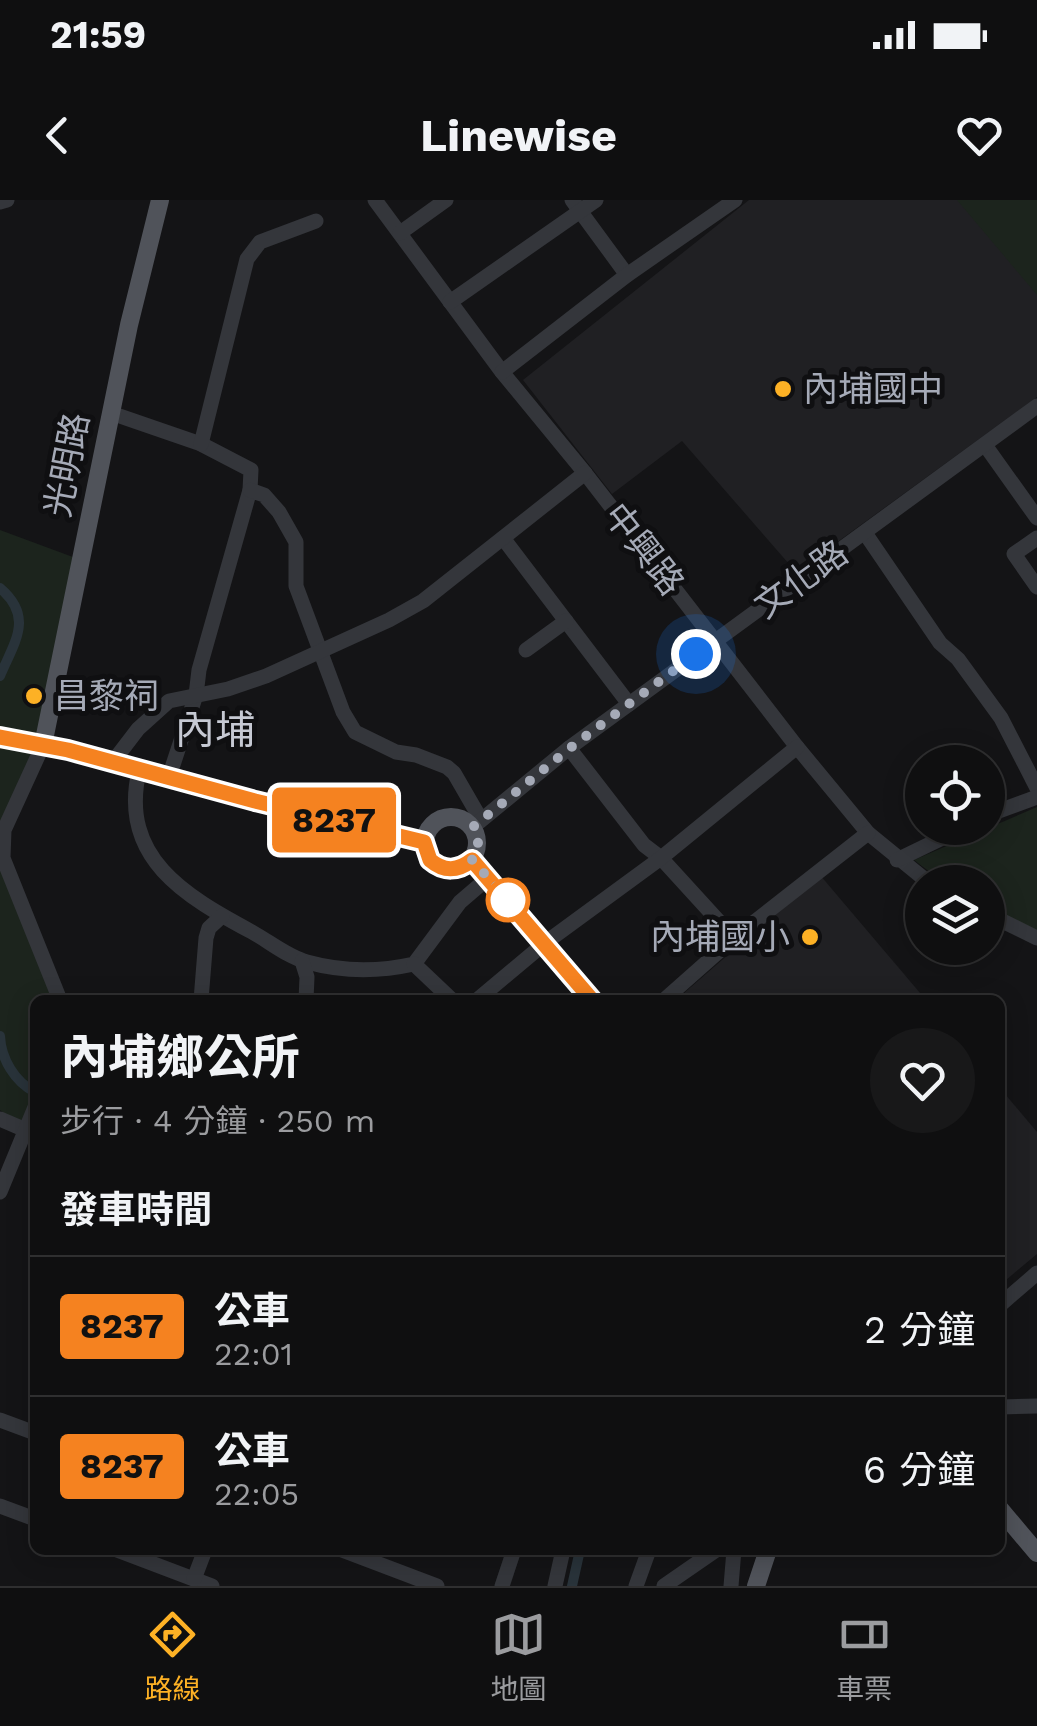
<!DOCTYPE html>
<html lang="zh-TW">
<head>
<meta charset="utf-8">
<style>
  body { margin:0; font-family:"Work Sans","Noto Sans TC",sans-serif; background:#181819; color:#f1f3f6; height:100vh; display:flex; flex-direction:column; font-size:38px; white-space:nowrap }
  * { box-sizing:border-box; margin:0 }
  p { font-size:32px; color:#9b9c9f }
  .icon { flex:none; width:55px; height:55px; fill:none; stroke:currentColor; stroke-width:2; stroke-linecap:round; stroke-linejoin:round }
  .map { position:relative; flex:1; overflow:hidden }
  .details { position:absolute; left:30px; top:795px; width:975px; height:560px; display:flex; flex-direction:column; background:#0f0f10; border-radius:15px; box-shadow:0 5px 25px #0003,0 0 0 2px #2f2f30 }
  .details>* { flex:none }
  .badge { padding:0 20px; border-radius:8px; font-size:35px; line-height:65px }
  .buttons { position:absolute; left:905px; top:545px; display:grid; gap:20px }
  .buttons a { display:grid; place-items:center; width:100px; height:100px; border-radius:50%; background:#0f0f10; box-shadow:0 5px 25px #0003,0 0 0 2px #2f2f30; font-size:50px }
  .you { position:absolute; width:50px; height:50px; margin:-25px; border:8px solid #fff; border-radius:50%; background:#1a73e8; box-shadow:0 0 0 15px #1a73e833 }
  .map>.badge { position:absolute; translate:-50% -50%; box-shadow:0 0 0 5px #fff }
  h2 { padding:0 30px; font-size:38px; line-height:90px }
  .round { display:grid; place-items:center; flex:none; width:105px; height:105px; border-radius:52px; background:#181819 }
  .head { display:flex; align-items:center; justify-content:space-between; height:170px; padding:0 30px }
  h1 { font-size:48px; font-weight:700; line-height:75px }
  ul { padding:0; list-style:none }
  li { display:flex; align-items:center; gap:30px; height:140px; padding:0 30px; border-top:2px solid #2f2f30 }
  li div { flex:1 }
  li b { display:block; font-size:38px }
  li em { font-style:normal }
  li .badge { min-width:110px; font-weight:700; text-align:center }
  .status { display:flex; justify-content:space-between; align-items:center; height:70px; padding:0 50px; background:#0f0f10; direction:ltr }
  .status svg { height:28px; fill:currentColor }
  header { display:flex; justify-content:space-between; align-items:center; height:130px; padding:0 30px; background:#0f0f10; font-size:45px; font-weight:700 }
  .menu { display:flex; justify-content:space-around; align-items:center; height:140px; border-top:2px solid #2f2f30; background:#0f0f10; font-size:28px; color:#9b9c9f }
  .menu a { display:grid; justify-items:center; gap:5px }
  .menu .active { color:#fdb125 }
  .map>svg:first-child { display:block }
  .built { fill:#202023 }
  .green { fill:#1c241d }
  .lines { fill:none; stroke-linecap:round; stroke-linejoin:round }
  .canal { stroke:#29333a; stroke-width:10 }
  .minor { stroke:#34363b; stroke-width:15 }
  .major { stroke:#50535a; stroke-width:18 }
  .line-casing { stroke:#fff; stroke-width:22 }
  .line { stroke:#f58220; stroke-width:15 }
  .walk { stroke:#a5aab7; stroke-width:10; stroke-dasharray:0 18 }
  .poi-dot { fill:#fdb125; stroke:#0f0f11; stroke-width:4 }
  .stop-dot { fill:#fff; stroke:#f58220; stroke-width:5 }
  .labels { text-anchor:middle; stroke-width:10; stroke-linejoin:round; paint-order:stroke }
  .poi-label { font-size:35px; fill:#a5aab7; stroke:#0f0f11; text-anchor:start }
  .street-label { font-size:35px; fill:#a5aab7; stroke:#0f0f11 }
  .quarter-label { font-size:40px; fill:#c6c9d3; stroke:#0f0f11 }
</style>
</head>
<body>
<div class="status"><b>21:59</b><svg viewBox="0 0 49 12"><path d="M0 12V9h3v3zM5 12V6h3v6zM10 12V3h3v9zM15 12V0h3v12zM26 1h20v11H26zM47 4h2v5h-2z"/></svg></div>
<header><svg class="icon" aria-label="back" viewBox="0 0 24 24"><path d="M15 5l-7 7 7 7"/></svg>Linewise<svg class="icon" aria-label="heart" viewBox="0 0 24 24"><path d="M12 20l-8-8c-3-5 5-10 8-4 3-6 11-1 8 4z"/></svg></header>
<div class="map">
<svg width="1037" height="1386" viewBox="0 0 1037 1386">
  <rect width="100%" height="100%" fill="#141416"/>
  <g class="built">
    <path d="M 749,0 L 1037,0 L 1037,197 L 796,372 L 682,241 L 612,294 L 523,180 Z"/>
    <path d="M 820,675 L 926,800 L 676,800 Z"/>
    <path d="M 1000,888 L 1037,932 L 1037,1054 L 1000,1085 Z"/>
  </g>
  <g class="green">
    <path d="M 957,0 L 1037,0 L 1037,95 Z"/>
    <path d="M 0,330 L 81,360 L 68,434 L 3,658 L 60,800 L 35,800 L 35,934 L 24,931 L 0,910 Z"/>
    <path d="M 1037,607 L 1037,731 L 988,707 L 988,682 L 943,682 L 914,660 Z"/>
  </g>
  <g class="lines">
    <g class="canal">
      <path d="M 0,388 C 34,417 15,441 0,476"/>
      <path d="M 0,836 C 1,859 15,882 35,892"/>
      <path d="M 572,1386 L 580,1350"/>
    </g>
    <g class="minor">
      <path d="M 375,0 L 502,172 L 585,273 L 797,547 L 868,633 L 928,682"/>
      <path d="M 572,0 L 627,75"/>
      <path d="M 0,2 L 7,0"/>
      <path d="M 400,33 L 446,0"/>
      <path d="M 450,102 L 596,0"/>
      <path d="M 502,172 L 627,75 L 735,0"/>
      <path d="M 111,213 L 201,244 L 251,270 L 250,290 L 199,470 L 196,495 L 169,577"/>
      <path d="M 201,244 L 247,59 L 260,42 L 316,21"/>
      <path d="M 985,245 L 1037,318"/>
      <path d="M 250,290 L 264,295 L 279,312 L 296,342 L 296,386 L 343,512 L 355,532 L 396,552 L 416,555 L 447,567 L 454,573 L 480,618"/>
      <path d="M 865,333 L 940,443 L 958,459 L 1001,518 L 1037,588"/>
      <path d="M 503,338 L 629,504"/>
      <path d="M 1037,338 L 1014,354 L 1037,387"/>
      <path d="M 526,450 L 566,421"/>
      <path d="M 43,545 L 4,630 L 3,658 L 60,800"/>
      <path d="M 569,548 L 644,645 L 661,658 L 734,738"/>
      <path d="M 112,563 L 138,529 L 169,501 L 228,489 L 266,476 L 389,420 L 423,401 L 585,273"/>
      <path d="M 139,571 C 119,658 185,696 252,732 C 270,742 288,757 307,762 C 343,772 378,772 414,764 L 460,702 L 488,678"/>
      <path d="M 988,615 L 1037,597"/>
      <path d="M 473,627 L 569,548 L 1037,206"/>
      <path d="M 897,660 L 963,628"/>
      <path d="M 988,714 L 1037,738"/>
      <path d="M 302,761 L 307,777 L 306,800"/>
      <path d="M 414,764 L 452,800"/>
      <path d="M 201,800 L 206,738 L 209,728 L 222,716"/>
      <path d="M 477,800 L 545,743 L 661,658 L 797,547"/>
      <path d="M 664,800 L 734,738 L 868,633"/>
      <path d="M 0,919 L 35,934"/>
      <path d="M 0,992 L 35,907"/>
      <path d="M 1000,1105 L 1037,1073"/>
      <path d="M 1000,1207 L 1037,1206"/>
      <path d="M 0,1220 L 35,1233"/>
      <path d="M 0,1306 L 35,1319"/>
      <path d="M 117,1350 L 212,1386"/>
      <path d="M 342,1350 L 437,1386"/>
      <path d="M 194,1379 L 205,1350"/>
      <path d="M 502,1386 L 514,1350"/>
      <path d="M 555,1386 L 563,1350"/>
      <path d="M 636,1386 L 649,1350"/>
      <path d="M 664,1386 L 716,1350"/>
      <path d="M 731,1386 L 734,1350"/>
    </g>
    <g class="major">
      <path d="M 14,539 L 68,550 L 255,601 L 425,642"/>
      <path d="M 43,545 L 129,125 L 160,0"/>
      <circle cx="451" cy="643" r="26"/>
      <path d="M 472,659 L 592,800"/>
      <path d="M 1000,1309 L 1037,1353"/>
      <path d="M 756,1386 L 768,1350"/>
    </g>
  </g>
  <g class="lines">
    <defs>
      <path id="line" d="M 0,537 L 68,550 L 255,601 L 424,642 L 430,660 C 444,672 458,671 472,660 L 592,800"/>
    </defs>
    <use href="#line" class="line-casing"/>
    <use href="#line" class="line"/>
    <path class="walk" d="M 508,700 L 472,660 L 478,643 L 473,627 L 570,548 L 696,454"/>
  </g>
  <g class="poi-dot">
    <circle cx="783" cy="189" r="10"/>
    <circle cx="34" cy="496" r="10"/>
    <circle cx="810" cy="737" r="10"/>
  </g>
  <circle class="stop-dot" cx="508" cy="700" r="20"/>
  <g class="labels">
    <g class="poi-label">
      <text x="803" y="201">內埔國中</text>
      <text x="54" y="508">昌黎祠</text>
      <text x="790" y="749" text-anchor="end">內埔國小</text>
    </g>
    <g class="street-label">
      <text transform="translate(67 265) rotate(-79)" y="12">光明路</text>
      <text transform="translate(644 349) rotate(52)" y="12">中興路</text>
      <text transform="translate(801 379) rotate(-36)" y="12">文化路</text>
    </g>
    <g class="quarter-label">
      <text x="215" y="544">內埔</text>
    </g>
  </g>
</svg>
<div class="buttons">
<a><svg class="icon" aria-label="locate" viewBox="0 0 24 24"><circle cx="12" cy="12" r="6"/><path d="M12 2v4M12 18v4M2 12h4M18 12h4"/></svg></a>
<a><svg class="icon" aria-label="layers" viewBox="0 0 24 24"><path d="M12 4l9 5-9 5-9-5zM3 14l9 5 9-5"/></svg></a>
</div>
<div class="you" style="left:696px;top:454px"></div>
<b class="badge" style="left:334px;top:620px;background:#f58220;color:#111">8237</b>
<section class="details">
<div class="head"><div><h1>內埔鄉公所</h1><p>步行 · 4 分鐘 · 250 m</p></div><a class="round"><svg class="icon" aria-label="heart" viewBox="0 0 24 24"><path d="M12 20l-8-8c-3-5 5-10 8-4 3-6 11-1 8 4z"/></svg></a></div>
<h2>發車時間</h2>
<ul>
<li><span class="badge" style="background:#f58220;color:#111">8237</span><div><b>公車</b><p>22:01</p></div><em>2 分鐘</em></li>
<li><span class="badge" style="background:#f58220;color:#111">8237</span><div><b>公車</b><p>22:05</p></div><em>6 分鐘</em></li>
</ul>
</section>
</div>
<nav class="menu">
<a class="active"><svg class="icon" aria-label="directions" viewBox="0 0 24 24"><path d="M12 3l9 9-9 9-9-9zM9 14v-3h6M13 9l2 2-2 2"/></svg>路線</a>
<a><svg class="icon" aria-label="map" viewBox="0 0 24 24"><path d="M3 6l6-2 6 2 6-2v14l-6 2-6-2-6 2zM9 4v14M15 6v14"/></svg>地圖</a>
<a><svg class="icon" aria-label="tickets" viewBox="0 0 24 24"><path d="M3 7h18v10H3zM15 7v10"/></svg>車票</a>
</nav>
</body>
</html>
